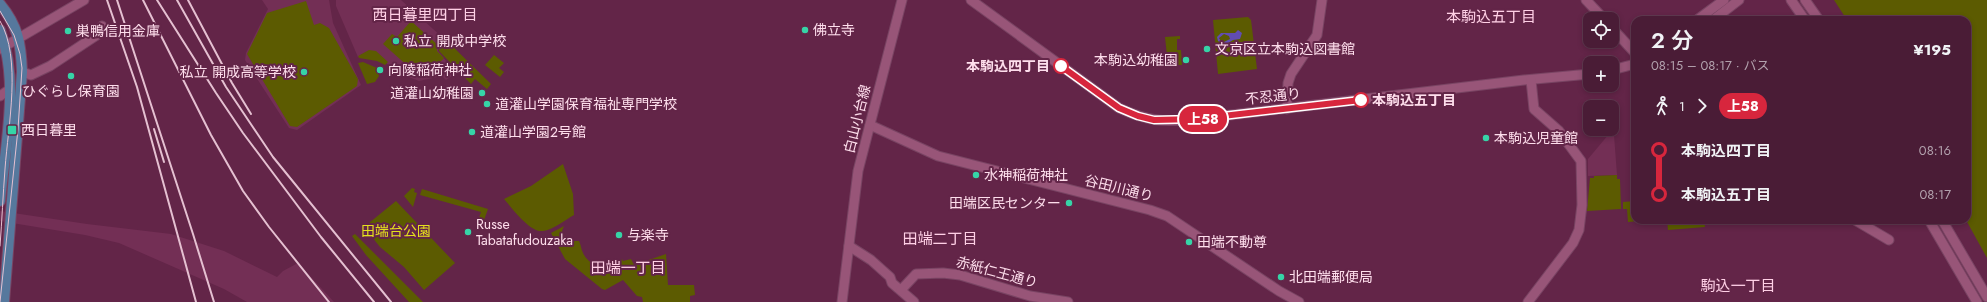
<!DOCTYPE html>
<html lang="ja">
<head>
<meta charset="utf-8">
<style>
  body { margin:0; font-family:Jost,"Noto Sans JP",sans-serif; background:#51253e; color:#f1f3f6; height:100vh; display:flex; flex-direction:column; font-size:15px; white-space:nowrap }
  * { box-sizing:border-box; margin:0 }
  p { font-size:13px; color:#b2a1ad }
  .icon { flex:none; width:22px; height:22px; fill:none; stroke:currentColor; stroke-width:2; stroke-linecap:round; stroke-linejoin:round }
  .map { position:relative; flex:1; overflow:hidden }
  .details { position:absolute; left:1631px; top:16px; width:340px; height:208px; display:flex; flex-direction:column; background:#4a1c36; border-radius:12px; box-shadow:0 2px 6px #0003,0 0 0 1px #613a51 }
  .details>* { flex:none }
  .badge { padding:0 8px; border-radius:13px; font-size:14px; line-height:26px }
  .controls { position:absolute; left:1583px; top:12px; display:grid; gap:8px }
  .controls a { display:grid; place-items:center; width:36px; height:36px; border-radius:8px; background:#4a1c36; box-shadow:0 2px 6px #0003,0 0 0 1px #613a51; font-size:20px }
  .map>.badge { position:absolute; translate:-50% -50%; box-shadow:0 0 0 2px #fff }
  .legs { display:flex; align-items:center; gap:6px; height:44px; padding:0 20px; font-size:13px }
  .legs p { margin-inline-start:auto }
  .head { display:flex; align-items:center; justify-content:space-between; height:68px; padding:0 20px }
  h1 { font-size:22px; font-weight:600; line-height:30px }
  ul { padding:0 20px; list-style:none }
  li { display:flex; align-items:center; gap:14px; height:44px; font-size:15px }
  li i { display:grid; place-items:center; width:6px; height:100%; margin:0 5px; background:currentColor }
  li i::after { content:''; width:10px; height:10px; margin:-5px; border:3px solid; border-radius:50%; background:#4a1c36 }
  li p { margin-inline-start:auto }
  li:first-child i { background:linear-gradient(#0000 50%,currentColor 0) }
  li:last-child i { background:linear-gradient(currentColor 50%,#0000 0) }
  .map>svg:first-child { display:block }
  .built { fill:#732f55 }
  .green { fill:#5c5b01 }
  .water { fill:#614cb3; fill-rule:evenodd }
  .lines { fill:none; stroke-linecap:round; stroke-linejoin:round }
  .secondary-casing { stroke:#794463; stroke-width:11 }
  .primary-casing { stroke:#794463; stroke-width:12 }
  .secondary { stroke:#985578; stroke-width:9 }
  .primary { stroke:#56789d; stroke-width:10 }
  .tram { stroke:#e5c0d1; stroke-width:1 }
  .rail { stroke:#e5c0d1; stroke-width:2 }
  .line-1-casing { stroke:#fff; stroke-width:9 }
  .line-1 { stroke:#d7263d; stroke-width:6 }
  .poi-dot { fill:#36d4a7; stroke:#632548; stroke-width:1.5 }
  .stop-1-dot { fill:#fff; stroke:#d7263d; stroke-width:2 }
  .labels { text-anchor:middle; stroke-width:4; stroke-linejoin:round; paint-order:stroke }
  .poi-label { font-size:14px; fill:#fedeec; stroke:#632548; text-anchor:start }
  .stop-label { font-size:14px; font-weight:bold; fill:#fedeec; stroke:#632548; text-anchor:end }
  .street-label { font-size:14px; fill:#fedeec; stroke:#632548 }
  .park-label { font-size:14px; fill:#e4e11d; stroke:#632548 }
  .neighbourhood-label { font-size:15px; fill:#ffd0e6; stroke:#632548 }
</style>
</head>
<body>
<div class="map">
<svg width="1987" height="302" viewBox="0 0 1987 302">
  <rect width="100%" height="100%" fill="#632548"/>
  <g class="built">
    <path d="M 262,0 L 329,0 L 333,23 L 361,85 L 297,130 L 289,128 L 245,60 L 246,53 L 268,9 Z"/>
    <path d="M 336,0 L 401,0 L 443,38 L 439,43 L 438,51 L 456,73 L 446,80 L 442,76 L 419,81 L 396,72 L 381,58 L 358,57 L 336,6 Z"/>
    <path d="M 1609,134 L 1614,135 L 1617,175 L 1588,176 L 1588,159 Z"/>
    <path d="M 0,211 L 87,224 L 171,234 L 224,251 L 277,277 L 283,271 L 298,263 L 334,302 L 247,302 L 224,289 L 119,243 L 85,235 L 0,221 Z"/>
  </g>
  <g class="green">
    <path d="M 1834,0 L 1987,0 L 1987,258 L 1966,220 L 1967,20 L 1847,20 Z"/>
    <path d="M 306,1 L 314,25 L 320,23 L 329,28 L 358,79 L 357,86 L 297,127 L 290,126 L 247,54 L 267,13 Z"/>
    <path d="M 1248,17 L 1251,20 L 1257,69 L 1218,74 L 1213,20 Z"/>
    <path d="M 411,21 L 438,45 L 437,51 L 444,58 L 427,76 L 420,78 L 407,71 L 410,68 L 383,44 L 392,34 L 397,37 Z"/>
    <path d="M 1180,36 L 1180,39 L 1177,39 L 1177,50 L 1181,50 L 1182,65 L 1168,65 L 1165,37 Z"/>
    <path d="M 444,38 L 491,84 L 487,89 L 475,79 L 471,84 L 439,51 L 440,43 Z"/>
    <path d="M 369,50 L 376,51 L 388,62 L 385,65 L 377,61 L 359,58 L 358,56 Z"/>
    <path d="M 494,55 L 504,63 L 499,68 L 504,72 L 500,77 L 485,65 Z"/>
    <path d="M 363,62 L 377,68 L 379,76 L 375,82 L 367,84 L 358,63 Z"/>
    <path d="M 563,164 L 573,194 L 574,215 C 565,220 553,230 543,231 C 530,233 512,208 504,199 L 531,186 Z"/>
    <path d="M 1617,175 L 1617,179 L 1620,179 L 1621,209 L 1587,211 L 1590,178 L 1594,178 L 1594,176 Z"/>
    <path d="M 412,188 L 415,189 L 414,192 L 417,193 L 413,207 L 404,196 Z"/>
    <path d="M 422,189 L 488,209 L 483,223 L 478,221 L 481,212 L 420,195 Z"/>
    <path d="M 396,201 L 455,263 L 424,290 L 404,267 L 380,247 L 364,227 Z"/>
    <path d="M 1635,201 L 1635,220 L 1652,220 L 1628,222 L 1627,209 L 1623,209 L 1623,202 Z"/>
    <path d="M 1667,220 L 1704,220 L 1705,227 L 1668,230 Z"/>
    <path d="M 564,226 L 562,231 L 566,239 L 572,241 L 579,241 C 581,245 581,249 583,253 C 588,265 603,268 614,270 L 618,268 L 622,259 L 623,261 L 631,259 L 634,265 L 666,254 L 668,285 L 694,285 L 695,295 L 690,296 L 690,302 L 643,302 L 642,297 L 637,296 L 623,280 L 605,290 L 602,289 L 565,259 L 551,233 Z"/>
    <path d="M 355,234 L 423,302 L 409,302 L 366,255 L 352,236 Z"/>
  </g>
  <path class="water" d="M 1238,30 L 1242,33 L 1240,39 L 1233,40 L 1225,45 L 1218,41 L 1217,37 L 1221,33 L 1235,33 ZM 1224,34 L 1229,36 L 1230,39 L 1222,43 L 1219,38 Z"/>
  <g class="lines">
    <defs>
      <g id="secondary">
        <path d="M 971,0 L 1119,108 C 1149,122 1164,122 1197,119 L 1524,80 L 1590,74"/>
        <path d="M 1586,0 L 1604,19"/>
        <path d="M 1791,0 L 1805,20"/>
        <path d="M 1805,0 L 1819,20"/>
        <path d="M 1697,20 L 1724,0"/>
        <path d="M 1713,20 L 1739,0"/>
        <path d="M 1612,28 L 1635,53"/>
        <path d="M 0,49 L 84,0"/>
        <path d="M 1612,70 L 1635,64"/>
        <path d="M 22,72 L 31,75 L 50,66 L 100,33 L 102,26"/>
        <path d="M 0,96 L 10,89"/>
        <path d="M 1287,109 L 1288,83 L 1291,74 L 1317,35 L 1322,0"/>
        <path d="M 870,125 L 938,156 L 1150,210 L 1167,216 L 1279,291 L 1299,302"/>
        <path d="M 1855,220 L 1889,240"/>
        <path d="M 1929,220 L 1977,302"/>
        <path d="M 1942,220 L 1987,297"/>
        <path d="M 849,246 L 871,260 L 890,277 L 892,283 L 914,302"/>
        <path d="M 901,290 L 916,274 L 943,273 L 960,275 L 1030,296 L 1068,302"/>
        <path d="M 842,302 L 858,171 L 902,0"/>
        <path d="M 1528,302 L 1573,243 L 1579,230 L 1582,205 L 1581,161 L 1559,131 L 1534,109 L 1531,80"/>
      </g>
      <g id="primary">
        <path d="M 0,4 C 18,26 21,43 22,72 L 4,302"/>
        <path d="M 0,30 C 20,83 5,146 0,201"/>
      </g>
    </defs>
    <use href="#secondary" class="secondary-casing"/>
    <use href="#primary" class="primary-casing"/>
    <use href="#secondary" class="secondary"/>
    <use href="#primary" class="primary"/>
    <g class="tram">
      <path d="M 0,11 L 14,35 L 20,54 L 22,68 L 18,129 L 0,302"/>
      <path d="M 0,21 C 22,58 8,126 5,169 C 3,195 2,220 0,246"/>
    </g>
    <g class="rail">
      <path d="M 107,0 L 137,87 L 196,302"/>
      <path d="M 117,0 L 193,234 L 214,302"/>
      <path d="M 143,0 L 211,135 L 243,191 L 269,227 L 329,302"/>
      <path d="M 157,0 L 216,93 L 243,133 L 321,237 L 374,302"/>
      <path d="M 177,0 L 226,87 L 273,157 L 391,302"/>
      <path d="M 188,0 L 232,83 L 251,114"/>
      <path d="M 154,129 L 164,162"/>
    </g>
  </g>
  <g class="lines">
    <defs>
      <path id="line-1" d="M 1061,66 L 1119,108 L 1138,116 L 1154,120 L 1197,119 L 1361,100"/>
    </defs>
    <use href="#line-1" class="line-1-casing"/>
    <use href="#line-1" class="line-1"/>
  </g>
  <g class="poi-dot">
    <circle cx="805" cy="30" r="4"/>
    <circle cx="68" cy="31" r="4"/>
    <circle cx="396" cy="41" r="4"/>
    <circle cx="1207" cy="49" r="4"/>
    <circle cx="1186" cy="60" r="4"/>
    <circle cx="380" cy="70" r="4"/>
    <circle cx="304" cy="72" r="4"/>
    <circle cx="71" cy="76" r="4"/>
    <circle cx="482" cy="93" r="4"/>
    <circle cx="487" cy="104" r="4"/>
    <rect x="7" y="125" width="10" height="10" rx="2"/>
    <circle cx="472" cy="132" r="4"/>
    <circle cx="1486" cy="138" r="4"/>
    <circle cx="976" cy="175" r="4"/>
    <circle cx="1069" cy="203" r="4"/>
    <circle cx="468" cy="232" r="4"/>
    <circle cx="619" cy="235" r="4"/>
    <circle cx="1189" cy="242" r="4"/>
    <circle cx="1281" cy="277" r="4"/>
  </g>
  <g class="stop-1-dot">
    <circle cx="1061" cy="66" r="7"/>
    <circle cx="1361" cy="100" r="7"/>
  </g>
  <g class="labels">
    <g class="poi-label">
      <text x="813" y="35">佛立寺</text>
      <text x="76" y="36">巣鴨信用金庫</text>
      <text x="404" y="46">私立 開成中学校</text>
      <text x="1215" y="54">文京区立本駒込図書館</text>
      <text x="1178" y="65" text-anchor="end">本駒込幼稚園</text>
      <text x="388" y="75">向陵稲荷神社</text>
      <text x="296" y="77" text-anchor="end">私立 開成高等学校</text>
      <text x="71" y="96" text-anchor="middle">ひぐらし保育園</text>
      <text x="474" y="98" text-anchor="end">道灌山幼稚園</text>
      <text x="495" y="109">道灌山学園保育福祉専門学校</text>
      <text x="21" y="135">西日暮里</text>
      <text x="480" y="137">道灌山学園2号館</text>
      <text x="1494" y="143">本駒込児童館</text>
      <text x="984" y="180">水神稲荷神社</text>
      <text x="1061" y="208" text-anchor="end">田端区民センター</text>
      <text x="476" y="229">Russe<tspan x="476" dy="16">Tabatafudouzaka</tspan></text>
      <text x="627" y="240">与楽寺</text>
      <text x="1197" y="247">田端不動尊</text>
      <text x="1289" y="282">北田端郵便局</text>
    </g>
    <g class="stop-label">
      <text x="1050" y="71">本駒込四丁目</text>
      <text x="1372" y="105" text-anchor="start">本駒込五丁目</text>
    </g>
    <g class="street-label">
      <text transform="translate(1273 96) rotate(-6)" y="5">不忍通り</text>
      <text transform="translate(857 119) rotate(-76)" y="5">白山小台線</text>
      <text transform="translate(1119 188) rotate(14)" y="5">谷田川通り</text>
      <text transform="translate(997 272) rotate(15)" y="5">赤紙仁王通り</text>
    </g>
    <g class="park-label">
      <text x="396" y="236">田端台公園</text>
    </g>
    <g class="neighbourhood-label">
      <text x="425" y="20">西日暮里四丁目</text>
      <text x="1491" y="22">本駒込五丁目</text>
      <text x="940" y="244">田端二丁目</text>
      <text x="628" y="273">田端一丁目</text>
      <text x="1738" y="291">駒込一丁目</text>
    </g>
  </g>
</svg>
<div class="controls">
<a><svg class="icon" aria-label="locate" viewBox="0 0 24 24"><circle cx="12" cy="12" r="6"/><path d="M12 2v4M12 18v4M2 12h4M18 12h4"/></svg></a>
<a>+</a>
<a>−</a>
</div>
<b class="badge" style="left:1203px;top:119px;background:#d7263d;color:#fff">上58</b>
<section class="details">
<div class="head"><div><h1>2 分</h1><p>08:15 – 08:17 · バス</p></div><b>¥195</b></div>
<div class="legs"><svg class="icon" aria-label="walk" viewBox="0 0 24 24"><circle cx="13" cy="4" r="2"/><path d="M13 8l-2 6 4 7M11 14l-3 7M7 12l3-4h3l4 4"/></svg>1<svg class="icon" aria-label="forward" viewBox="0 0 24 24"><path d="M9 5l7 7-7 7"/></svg><b class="badge" style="background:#d7263d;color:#fff">上58</b></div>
<ul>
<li><i style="color:#d7263d"></i><b>本駒込四丁目</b><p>08:16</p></li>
<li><i style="color:#d7263d"></i><b>本駒込五丁目</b><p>08:17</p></li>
</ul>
</section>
</div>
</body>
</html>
